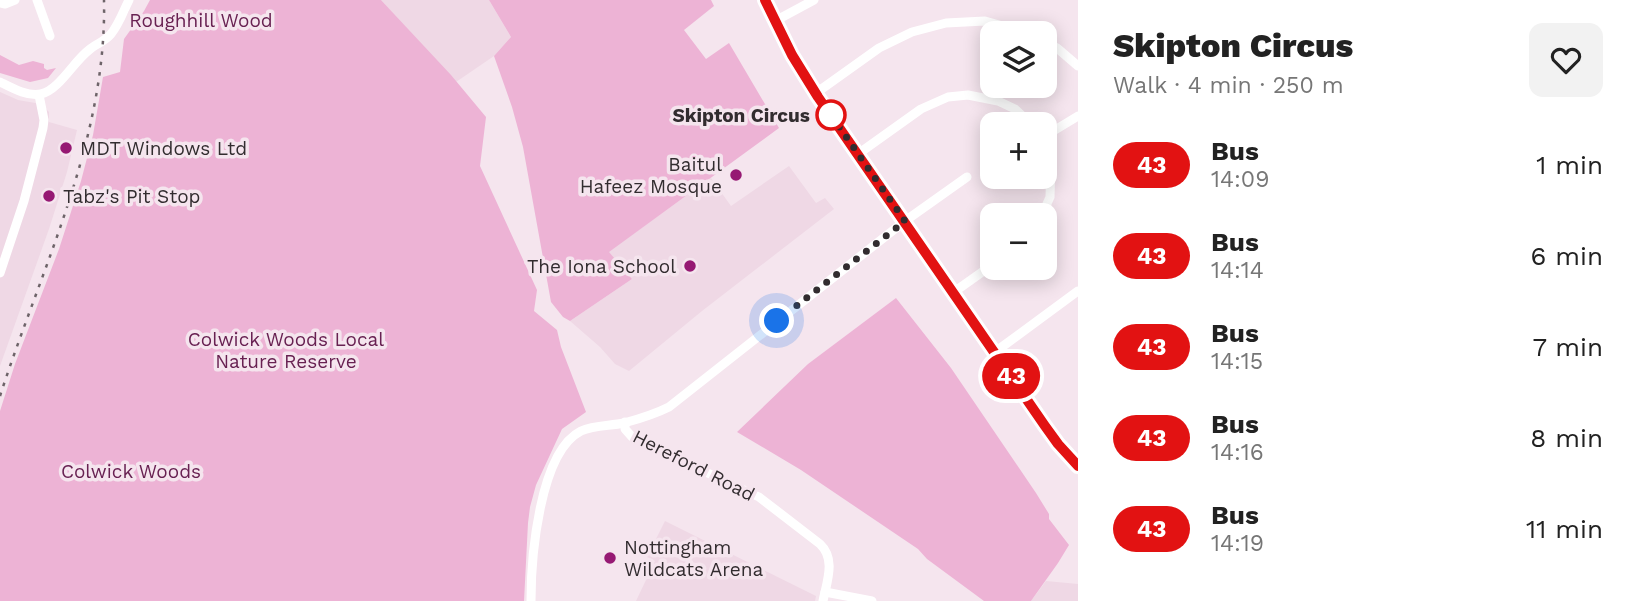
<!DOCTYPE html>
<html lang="en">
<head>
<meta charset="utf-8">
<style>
  body { margin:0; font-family:"Work Sans",sans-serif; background:#f2f2f2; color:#222; height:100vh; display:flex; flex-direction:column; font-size:26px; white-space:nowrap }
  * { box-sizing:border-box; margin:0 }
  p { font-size:23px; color:#767676 }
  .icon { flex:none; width:38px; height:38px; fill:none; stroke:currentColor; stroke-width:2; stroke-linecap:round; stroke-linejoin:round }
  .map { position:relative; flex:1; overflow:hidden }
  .panel { display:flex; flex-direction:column; background:#fff; width:560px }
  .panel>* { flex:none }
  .badge { padding:0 14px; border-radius:23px; font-size:24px; line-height:46px }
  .tools { position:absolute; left:980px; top:21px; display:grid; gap:14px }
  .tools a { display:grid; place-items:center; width:77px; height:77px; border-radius:14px; background:#fff; box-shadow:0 4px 18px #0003; font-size:35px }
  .you { position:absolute; width:35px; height:35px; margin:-18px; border:5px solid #fff; border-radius:50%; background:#1a73e8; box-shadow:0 0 0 10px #1a73e833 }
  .map>.badge { position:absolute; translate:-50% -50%; box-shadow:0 0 0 4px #fff }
  .round { display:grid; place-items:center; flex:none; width:74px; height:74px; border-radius:14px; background:#f2f2f2 }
  .summary { display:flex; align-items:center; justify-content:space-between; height:119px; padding:0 35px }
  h1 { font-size:33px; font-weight:800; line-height:52px }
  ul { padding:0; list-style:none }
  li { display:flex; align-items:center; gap:21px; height:91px; padding:0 35px }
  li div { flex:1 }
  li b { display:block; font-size:26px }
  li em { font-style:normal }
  li .badge { min-width:77px; font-weight:700; text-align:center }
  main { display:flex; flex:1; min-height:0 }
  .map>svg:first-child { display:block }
  .built { fill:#efd8e5 }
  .green { fill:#edb3d5 }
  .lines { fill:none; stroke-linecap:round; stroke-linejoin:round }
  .minor { stroke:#fff; stroke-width:9 }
  .rail { stroke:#6e6469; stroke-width:2.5; stroke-dasharray:3.5 7; stroke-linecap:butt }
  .line-casing { stroke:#fff; stroke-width:16 }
  .line { stroke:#e21212; stroke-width:10 }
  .walk { stroke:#322c2f; stroke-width:7; stroke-dasharray:0 12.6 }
  .stop-dot { fill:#fff; stroke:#e21212; stroke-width:3.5 }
  .poi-dot { fill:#961973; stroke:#f5e5ee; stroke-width:2.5 }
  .labels { text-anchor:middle; stroke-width:7; stroke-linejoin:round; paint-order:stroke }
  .park-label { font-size:19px; fill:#682152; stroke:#f5e5ee }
  .stop-label { font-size:19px; font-weight:bold; fill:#322c2f; stroke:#f5e5ee; text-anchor:end }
  .poi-label { font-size:19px; fill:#322c2f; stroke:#f5e5ee; text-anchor:start }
  .street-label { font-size:19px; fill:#322c2f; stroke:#f5e5ee }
</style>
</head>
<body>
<main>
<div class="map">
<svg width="1078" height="601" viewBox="0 0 1078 601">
  <rect width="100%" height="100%" fill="#f5e5ee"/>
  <g class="built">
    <path d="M 381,0 L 489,0 L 511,37 L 494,56 L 456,82 Z"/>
    <path d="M 0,92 L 18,100 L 41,104 L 49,112 L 49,122 L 77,130 L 67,172 L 49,229 L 0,366 Z"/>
    <path d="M 789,166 L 816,203 L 825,198 L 834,209 L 702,311 L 629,371 L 615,364 L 600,347 L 570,321 L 632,279 L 608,252 L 711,178 L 731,206 Z"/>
    <path d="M 665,521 L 816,596 L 815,601 L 636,601 L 655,561 L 647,557 Z"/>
    <path d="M 1046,581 L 1078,584 L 1078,601 L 1031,601 Z"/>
  </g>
  <g class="green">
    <path d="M 150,0 L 381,0 L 451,75 L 486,117 L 480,166 L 537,290 L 534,311 L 557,330 L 561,347 L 586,412 L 562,429 L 536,485 L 530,507 L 528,523 L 524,601 L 0,601 L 0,411 L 15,364 L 59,249 L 81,181 L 93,135 L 103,77 L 120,72 L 124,39 L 144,11 Z"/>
    <path d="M 489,0 L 711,0 L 714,6 L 684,30 L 706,59 L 729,43 L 779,128 L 609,252 L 632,279 L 570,321 L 563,317 L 551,302 L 523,147 L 512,107 L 494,56 L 511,37 Z"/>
    <path d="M 0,55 L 19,65 L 33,61 L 44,64 L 44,68 L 47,70 L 56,68 L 48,78 L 30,82 L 0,73 Z"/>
    <path d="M 896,298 L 951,368 L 1036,493 L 1049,514 L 1049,519 L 1069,545 L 1058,563 L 1031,601 L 984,601 L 927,559 L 918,549 L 801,470 L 737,432 L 808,364 Z"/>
  </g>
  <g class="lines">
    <g class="minor">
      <path d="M 37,0 L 50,36"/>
      <path d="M 765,0 L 792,55 L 819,97 L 1058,444 L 1078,466"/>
      <path d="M 0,3 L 5,4 L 15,0"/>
      <path d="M 775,21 L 814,0"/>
      <path d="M 1045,42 L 1057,48 L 1078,66"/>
      <path d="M 0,82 C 12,88 28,97 41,94 C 59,90 74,61 89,50 C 96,44 104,42 111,34 C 119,24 123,12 129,0"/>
      <path d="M 816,93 L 879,48 L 912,32 L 946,23 L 985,21 L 1027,33"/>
      <path d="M 1045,136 L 1078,116"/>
      <path d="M 858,154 L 921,109 L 948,97 L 968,95 L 998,101 L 1015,109 L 1031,124"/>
      <path d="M 1042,215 L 1050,197 L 1051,162 L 1045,145"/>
      <path d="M 0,273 L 24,201 L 43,128 L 44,120 L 39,95"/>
      <path d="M 954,292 L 992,265"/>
      <path d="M 995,352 L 1078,291"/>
      <path d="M 625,422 L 625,429 L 633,438 L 759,497 L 820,544 C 836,559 827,581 823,601"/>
      <path d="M 825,592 L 872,601"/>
      <path d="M 531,601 C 531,559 539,452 581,431 C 594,425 610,426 624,423 C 639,419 655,414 669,407 L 905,221 L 967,177"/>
    </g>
    <path class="rail" d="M 0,396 C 42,266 107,139 104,0"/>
  </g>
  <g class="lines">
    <defs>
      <path id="line" d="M 765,0 L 792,55 L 818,97 L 1045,426 L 1058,444 L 1078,466"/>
    </defs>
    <use href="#line" class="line-casing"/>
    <use href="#line" class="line"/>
    <path class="walk" d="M 777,321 L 905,221 L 831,115"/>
  </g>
  <circle class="stop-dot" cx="831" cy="115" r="14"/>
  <g class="poi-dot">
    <circle cx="66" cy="148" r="7"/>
    <circle cx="736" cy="175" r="7"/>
    <circle cx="49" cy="196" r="7"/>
    <circle cx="690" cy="266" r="7"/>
    <circle cx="610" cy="558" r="7"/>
  </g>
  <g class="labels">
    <g class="park-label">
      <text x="201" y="27">Roughhill Wood</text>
      <text x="286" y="346">Colwick Woods Local<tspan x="286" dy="22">Nature Reserve</tspan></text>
      <text x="131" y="478">Colwick Woods</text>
    </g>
    <g class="stop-label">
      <text x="810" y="122">Skipton Circus</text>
    </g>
    <g class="poi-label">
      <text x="80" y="155">MDT Windows Ltd</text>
      <text x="722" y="171" text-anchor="end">Baitul<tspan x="722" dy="22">Hafeez Mosque</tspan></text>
      <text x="63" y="203">Tabz's Pit Stop</text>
      <text x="676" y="273" text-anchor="end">The Iona School</text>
      <text x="624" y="554">Nottingham<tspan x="624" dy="22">Wildcats Arena</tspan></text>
    </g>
    <g class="street-label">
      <text transform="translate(694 465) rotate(27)" y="7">Hereford Road</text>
    </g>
  </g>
</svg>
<div class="tools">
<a><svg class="icon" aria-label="layers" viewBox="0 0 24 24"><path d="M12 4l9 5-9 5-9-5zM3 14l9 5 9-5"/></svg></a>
<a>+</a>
<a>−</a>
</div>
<div class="you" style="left:777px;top:321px"></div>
<b class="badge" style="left:1011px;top:376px;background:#e21212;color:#fff">43</b>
</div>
<section class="panel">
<div class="summary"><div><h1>Skipton Circus</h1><p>Walk · 4 min · 250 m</p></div><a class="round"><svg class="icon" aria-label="heart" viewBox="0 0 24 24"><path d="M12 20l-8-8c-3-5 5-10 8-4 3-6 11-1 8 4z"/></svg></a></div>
<ul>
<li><span class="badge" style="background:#e21212;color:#fff">43</span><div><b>Bus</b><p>14:09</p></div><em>1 min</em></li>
<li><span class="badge" style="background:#e21212;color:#fff">43</span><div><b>Bus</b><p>14:14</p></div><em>6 min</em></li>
<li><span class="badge" style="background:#e21212;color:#fff">43</span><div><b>Bus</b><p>14:15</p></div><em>7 min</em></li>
<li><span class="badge" style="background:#e21212;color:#fff">43</span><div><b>Bus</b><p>14:16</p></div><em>8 min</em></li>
<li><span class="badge" style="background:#e21212;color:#fff">43</span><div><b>Bus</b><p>14:19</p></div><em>11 min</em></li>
</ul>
</section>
</main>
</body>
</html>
